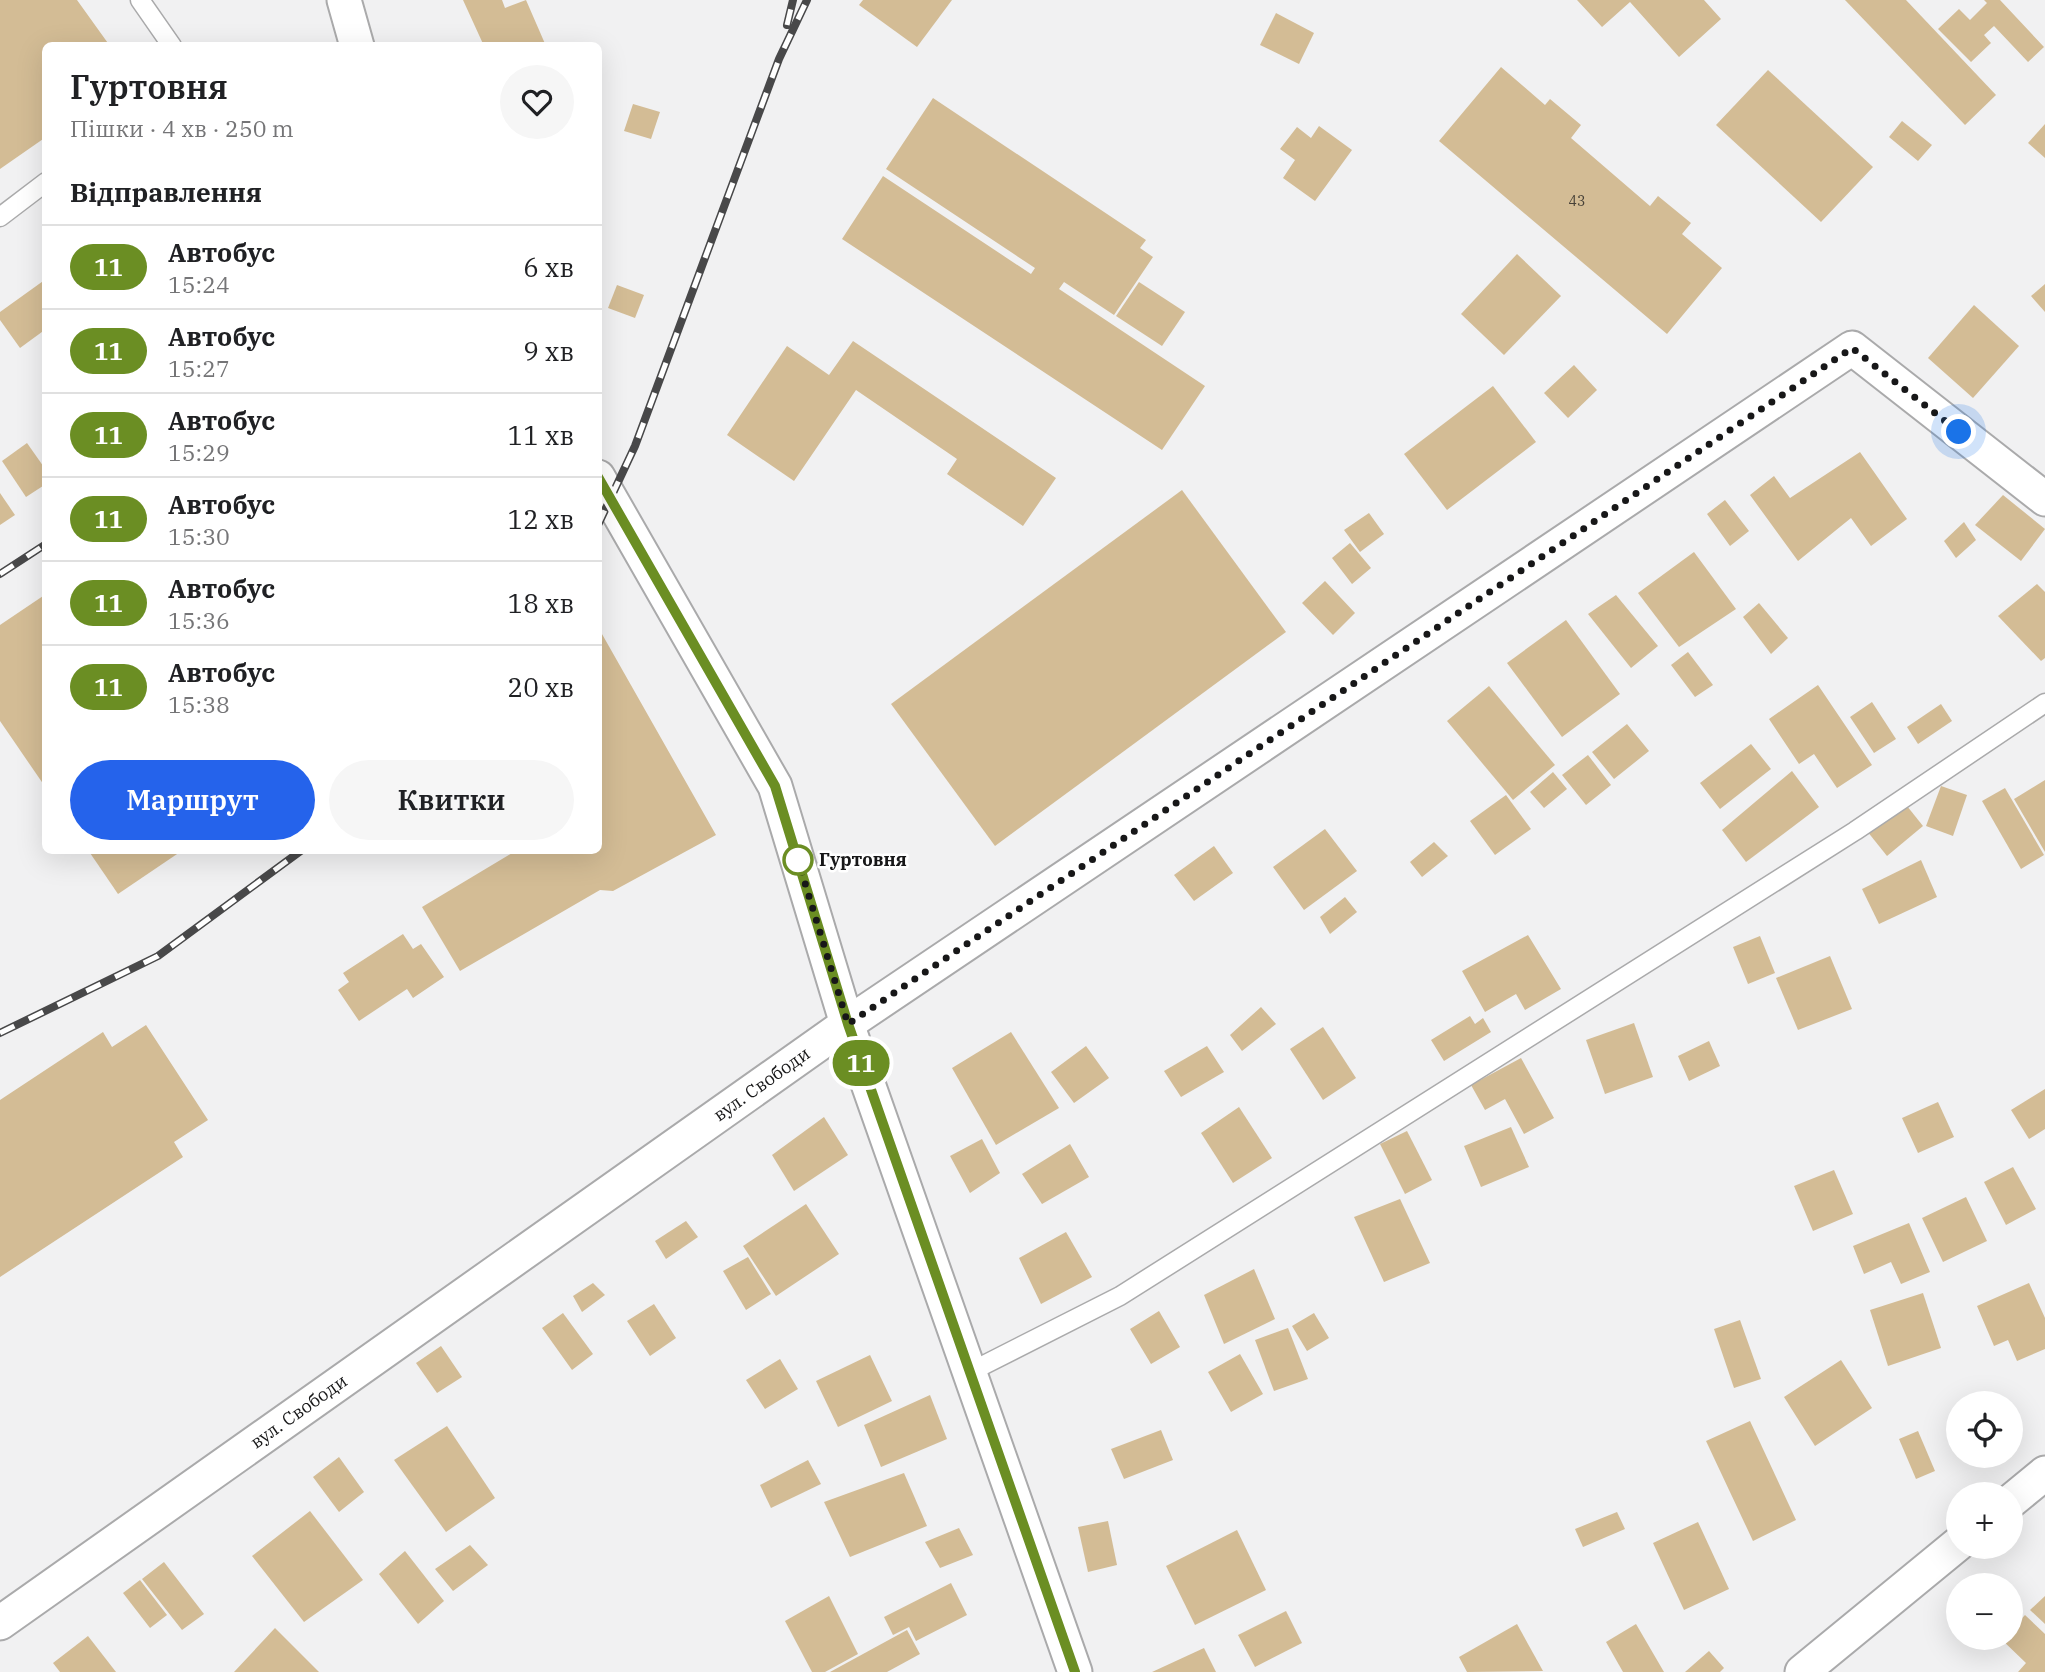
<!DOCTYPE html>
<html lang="uk">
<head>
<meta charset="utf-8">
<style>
  body { margin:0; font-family:"IBM Plex Serif",serif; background:#f6f6f6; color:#202124; height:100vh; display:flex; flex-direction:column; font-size:26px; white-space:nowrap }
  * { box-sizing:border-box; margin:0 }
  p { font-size:23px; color:#757577 }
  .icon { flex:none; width:38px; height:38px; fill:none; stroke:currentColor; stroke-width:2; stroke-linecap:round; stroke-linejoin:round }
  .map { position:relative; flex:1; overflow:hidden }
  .sheet { position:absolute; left:42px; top:42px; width:560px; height:812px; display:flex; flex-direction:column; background:#fff; border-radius:10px; box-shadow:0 7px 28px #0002 }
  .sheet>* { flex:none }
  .badge { padding:0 14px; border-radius:23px; font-size:24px; line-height:46px }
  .buttons { position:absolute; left:1946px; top:1391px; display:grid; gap:14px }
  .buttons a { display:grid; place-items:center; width:77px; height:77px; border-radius:50%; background:#fff; box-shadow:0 7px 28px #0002; font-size:35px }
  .you { position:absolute; width:35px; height:35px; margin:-18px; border:5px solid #fff; border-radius:50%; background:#1a73e8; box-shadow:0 0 0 10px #1a73e833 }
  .map>.badge { position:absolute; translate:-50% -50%; box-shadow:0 0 0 4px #fff }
  h2 { padding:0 28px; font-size:26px; line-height:63px }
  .round { display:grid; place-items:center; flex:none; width:74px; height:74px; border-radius:37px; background:#f6f6f6 }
  .head { display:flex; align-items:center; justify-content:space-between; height:119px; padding:0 28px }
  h1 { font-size:33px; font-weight:600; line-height:52px }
  .button { display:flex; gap:14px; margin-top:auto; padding:14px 28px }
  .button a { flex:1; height:80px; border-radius:42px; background:#2563eb; color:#fff; font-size:28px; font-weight:600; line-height:80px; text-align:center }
  .button a+a { background:#f6f6f6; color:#202124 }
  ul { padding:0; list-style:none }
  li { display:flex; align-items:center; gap:21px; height:84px; padding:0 28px; border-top:2px solid #e0e0e0 }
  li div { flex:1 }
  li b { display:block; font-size:26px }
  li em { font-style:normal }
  li .badge { min-width:77px; font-weight:700; text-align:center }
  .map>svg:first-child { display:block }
  .building { fill:#d3bc95 }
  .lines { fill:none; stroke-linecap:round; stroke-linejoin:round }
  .service-casing { stroke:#aaaaab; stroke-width:21 }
  .minor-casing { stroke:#aaaaab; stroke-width:37 }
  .service { stroke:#fff; stroke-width:18 }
  .minor { stroke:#fff; stroke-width:33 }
  .rail-casing { stroke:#484849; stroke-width:8 }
  .rail { stroke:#fff; stroke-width:5; stroke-dasharray:16; stroke-linecap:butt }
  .line-casing { stroke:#fff; stroke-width:16 }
  .line { stroke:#6b8e23; stroke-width:10 }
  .walk { stroke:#171718; stroke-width:7; stroke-dasharray:0 12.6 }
  .stop-dot { fill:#fff; stroke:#6b8e23; stroke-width:3.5 }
  .labels { text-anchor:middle; stroke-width:5; stroke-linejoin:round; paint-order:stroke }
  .number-label { font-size:14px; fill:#464037 }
  .stop-label { font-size:18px; font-weight:bold; fill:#171718; stroke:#fff; text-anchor:start }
  .street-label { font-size:18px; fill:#171718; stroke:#fff }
</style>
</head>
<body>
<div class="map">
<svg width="2045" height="1672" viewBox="0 0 2045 1672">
  <rect width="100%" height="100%" fill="#f1f1f2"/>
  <g class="building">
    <path d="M 0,0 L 77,0 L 110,46 L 46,46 L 46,137 L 0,169 Z"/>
    <path d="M 463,0 L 502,0 L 505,8 L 526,0 L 546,46 L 484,46 Z"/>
    <path d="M 863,0 L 952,0 L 917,47 L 859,5 Z"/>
    <path d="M 1577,0 L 1704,0 L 1721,19 L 1679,57 L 1630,2 L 1602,27 Z"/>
    <path d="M 1845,0 L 1906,0 L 1996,95 L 1965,125 Z"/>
    <path d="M 1984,0 L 2000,0 L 2044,47 L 2028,62 L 1994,26 L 1984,35 L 1991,43 L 1971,62 L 1938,29 L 1959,9 L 1970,20 L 1987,3 Z"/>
    <path d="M 1276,13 L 1314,33 L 1299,64 L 1260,45 Z"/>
    <path d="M 1501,67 L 1545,105 L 1550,99 L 1581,125 L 1571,138 L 1650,206 L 1658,196 L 1691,223 L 1682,234 L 1722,268 L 1667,334 L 1439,141 Z"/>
    <path d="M 1768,70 L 1873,167 L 1821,222 L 1716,125 Z"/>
    <path d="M 933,98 L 1146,240 L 1140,248 L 1153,257 L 1114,315 L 1064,282 L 1059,289 L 1205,386 L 1162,450 L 842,239 L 883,176 L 1031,274 L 1035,268 L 886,169 Z"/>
    <path d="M 633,104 L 660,112 L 651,139 L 624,131 Z"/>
    <path d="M 1902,121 L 1932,145 L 1918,161 L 1889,137 Z"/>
    <path d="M 2045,124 L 2045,158 L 2028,143 Z"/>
    <path d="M 1319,126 L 1352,150 L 1315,201 L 1283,178 L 1295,160 L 1280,149 L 1297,127 L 1311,138 Z"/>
    <path d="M 1517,254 L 1561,296 L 1504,355 L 1461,314 Z"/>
    <path d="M 46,279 L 46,329 L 20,348 L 0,320 L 0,312 Z"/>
    <path d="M 1139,282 L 1185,312 L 1162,346 L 1116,316 Z"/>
    <path d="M 2045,284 L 2045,312 L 2031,296 Z"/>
    <path d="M 617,285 L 644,295 L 635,318 L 608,308 Z"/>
    <path d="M 1974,305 L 2019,346 L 1973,398 L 1928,358 Z"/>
    <path d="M 853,341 L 1056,478 L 1023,526 L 947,474 L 957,459 L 856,390 L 794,481 L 727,435 L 787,346 L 829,375 Z"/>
    <path d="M 1574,365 L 1597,390 L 1568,418 L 1544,393 Z"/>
    <path d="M 1493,386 L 1536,442 L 1447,510 L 1404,454 Z"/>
    <path d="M 27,443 L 46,470 L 46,484 L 26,497 L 2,461 Z"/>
    <path d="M 1860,452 L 1907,519 L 1871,546 L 1851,518 L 1798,561 L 1750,495 L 1774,476 L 1790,498 Z"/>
    <path d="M 1182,490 L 1286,632 L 995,846 L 891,704 Z"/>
    <path d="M 0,493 L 15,515 L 0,525 Z"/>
    <path d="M 2003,495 L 2045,529 L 2021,561 L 1975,525 Z"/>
    <path d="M 1725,500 L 1749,531 L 1730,546 L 1707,514 Z"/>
    <path d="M 1369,513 L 1384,534 L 1360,552 L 1344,530 Z"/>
    <path d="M 1964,522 L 1976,540 L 1956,558 L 1944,541 Z"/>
    <path d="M 1350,543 L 1371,568 L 1352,584 L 1332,558 Z"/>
    <path d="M 1694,552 L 1736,609 L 1679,647 L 1638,593 Z"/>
    <path d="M 1325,581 L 1355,613 L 1333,635 L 1302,603 Z"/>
    <path d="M 2037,584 L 2045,592 L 2045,658 L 2041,661 L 1998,616 Z"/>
    <path d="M 46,594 L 46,788 L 0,721 L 0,625 Z"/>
    <path d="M 1616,595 L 1658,646 L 1631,668 L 1588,614 Z"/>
    <path d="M 1759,603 L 1788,638 L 1771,654 L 1743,617 Z"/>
    <path d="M 1566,620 L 1620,694 L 1562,737 L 1507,663 Z"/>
    <path d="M 598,627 L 716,835 L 613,891 L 600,890 L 460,971 L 422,907 L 517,850 L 598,850 Z"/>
    <path d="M 1688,652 L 1713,685 L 1695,697 L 1671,665 Z"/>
    <path d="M 1818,685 L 1872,765 L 1837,788 L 1814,754 L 1799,764 L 1769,719 Z"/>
    <path d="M 1489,686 L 1555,765 L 1513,800 L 1447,721 Z"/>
    <path d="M 1872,702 L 1896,739 L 1874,753 L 1850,717 Z"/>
    <path d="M 1941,704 L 1952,721 L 1918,744 L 1907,727 Z"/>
    <path d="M 1627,724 L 1649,751 L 1614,779 L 1592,752 Z"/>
    <path d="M 1751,744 L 1771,769 L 1720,809 L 1700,783 Z"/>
    <path d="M 1588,755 L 1611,785 L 1586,805 L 1562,775 Z"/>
    <path d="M 1792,771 L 1819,807 L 1746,862 L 1722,830 Z"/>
    <path d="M 1553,772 L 1567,789 L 1544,808 L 1530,792 Z"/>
    <path d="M 2045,780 L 2045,852 L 2014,799 Z"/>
    <path d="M 1941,786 L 1967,795 L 1953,836 L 1926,826 Z"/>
    <path d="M 2005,788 L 2044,855 L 2021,869 L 1982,801 Z"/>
    <path d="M 1506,795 L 1531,829 L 1495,855 L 1470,821 Z"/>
    <path d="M 1903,801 L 1923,826 L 1887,856 L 1867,831 Z"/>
    <path d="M 1325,829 L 1357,871 L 1304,910 L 1273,867 Z"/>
    <path d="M 1434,842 L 1448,856 L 1422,877 L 1410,862 Z"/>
    <path d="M 1214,846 L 1233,873 L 1194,901 L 1174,875 Z"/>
    <path d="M 88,850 L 183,850 L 118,894 Z"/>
    <path d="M 1921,860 L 1937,897 L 1879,924 L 1862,889 Z"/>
    <path d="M 1345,897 L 1357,912 L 1330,934 L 1320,917 Z"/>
    <path d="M 403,934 L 413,949 L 421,944 L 444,977 L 413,998 L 407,989 L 359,1021 L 338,990 L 349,982 L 343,973 Z"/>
    <path d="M 1528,935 L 1561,989 L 1525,1010 L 1516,994 L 1485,1012 L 1462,971 Z"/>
    <path d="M 1760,936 L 1775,973 L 1748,984 L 1733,947 Z"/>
    <path d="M 1830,956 L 1852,1009 L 1798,1030 L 1776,978 Z"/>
    <path d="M 1261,1007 L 1276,1024 L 1242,1051 L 1230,1035 Z"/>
    <path d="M 1470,1016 L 1475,1024 L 1483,1018 L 1491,1032 L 1444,1061 L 1431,1040 Z"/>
    <path d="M 1634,1023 L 1653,1077 L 1605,1094 L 1586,1040 Z"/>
    <path d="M 146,1025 L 208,1120 L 174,1142 L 183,1157 L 0,1277 L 0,1100 L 103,1032 L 112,1047 Z"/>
    <path d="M 1323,1027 L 1356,1078 L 1323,1100 L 1290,1049 Z"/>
    <path d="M 1011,1032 L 1059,1108 L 996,1145 L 952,1068 Z"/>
    <path d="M 1709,1041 L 1720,1066 L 1689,1081 L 1678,1056 Z"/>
    <path d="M 1086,1046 L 1109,1078 L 1074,1103 L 1051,1072 Z"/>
    <path d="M 1207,1046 L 1224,1072 L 1181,1097 L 1164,1071 Z"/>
    <path d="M 1521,1058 L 1554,1118 L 1524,1134 L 1505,1099 L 1485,1110 L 1471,1085 Z"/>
    <path d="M 2045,1089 L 2045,1129 L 2029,1139 L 2011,1110 Z"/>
    <path d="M 1938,1102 L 1954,1137 L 1918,1153 L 1902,1118 Z"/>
    <path d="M 1239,1107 L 1272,1158 L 1233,1183 L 1201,1133 Z"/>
    <path d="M 824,1117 L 848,1155 L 794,1191 L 772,1155 Z"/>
    <path d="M 1511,1127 L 1529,1167 L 1481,1187 L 1464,1146 Z"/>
    <path d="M 1407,1131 L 1432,1180 L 1405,1194 L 1380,1144 Z"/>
    <path d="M 982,1139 L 1000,1173 L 970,1193 L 950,1156 Z"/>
    <path d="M 1070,1144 L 1089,1177 L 1042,1204 L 1022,1174 Z"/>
    <path d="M 2013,1167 L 2036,1209 L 2006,1225 L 1984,1182 Z"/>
    <path d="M 1834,1170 L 1853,1214 L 1813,1231 L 1794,1186 Z"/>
    <path d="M 1966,1197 L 1987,1241 L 1943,1262 L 1922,1218 Z"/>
    <path d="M 1400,1199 L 1430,1263 L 1384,1282 L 1354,1217 Z"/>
    <path d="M 806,1204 L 839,1254 L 776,1296 L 743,1246 Z"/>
    <path d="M 686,1221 L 698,1237 L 666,1259 L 655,1241 Z"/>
    <path d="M 1909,1223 L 1930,1272 L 1901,1284 L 1891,1262 L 1864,1274 L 1853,1246 Z"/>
    <path d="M 1066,1232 L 1092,1277 L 1041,1304 L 1019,1258 Z"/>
    <path d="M 748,1257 L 771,1294 L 746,1310 L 723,1271 Z"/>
    <path d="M 1254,1269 L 1275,1319 L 1224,1344 L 1204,1295 Z"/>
    <path d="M 593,1283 L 605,1295 L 582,1312 L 573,1296 Z"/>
    <path d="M 2029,1283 L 2045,1318 L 2045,1349 L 2017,1361 L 2008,1340 L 1994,1346 L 1977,1306 Z"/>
    <path d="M 1923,1293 L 1941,1348 L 1888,1366 L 1870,1310 Z"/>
    <path d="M 654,1304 L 676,1338 L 650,1356 L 627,1321 Z"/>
    <path d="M 1159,1311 L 1180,1347 L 1151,1364 L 1130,1329 Z"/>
    <path d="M 563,1313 L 593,1354 L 572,1370 L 542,1328 Z"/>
    <path d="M 1314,1313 L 1329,1338 L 1307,1351 L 1292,1326 Z"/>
    <path d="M 1740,1320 L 1761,1379 L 1734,1388 L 1714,1329 Z"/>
    <path d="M 1288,1328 L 1308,1379 L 1274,1391 L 1255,1340 Z"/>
    <path d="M 441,1346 L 462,1377 L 437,1393 L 416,1363 Z"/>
    <path d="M 1240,1354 L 1263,1394 L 1231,1412 L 1208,1372 Z"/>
    <path d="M 870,1355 L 892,1401 L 838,1427 L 816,1381 Z"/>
    <path d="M 780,1359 L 798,1389 L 765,1409 L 746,1380 Z"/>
    <path d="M 1841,1360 L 1872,1408 L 1815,1446 L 1784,1397 Z"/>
    <path d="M 930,1395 L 947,1439 L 881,1467 L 864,1425 Z"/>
    <path d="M 1750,1421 L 1796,1520 L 1753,1541 L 1706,1441 Z"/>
    <path d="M 447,1426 L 495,1498 L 446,1532 L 394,1460 Z"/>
    <path d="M 1161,1430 L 1173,1460 L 1124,1479 L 1111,1449 Z"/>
    <path d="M 1918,1431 L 1935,1471 L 1916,1479 L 1899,1439 Z"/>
    <path d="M 339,1457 L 364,1492 L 339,1512 L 313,1477 Z"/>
    <path d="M 808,1460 L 821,1484 L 771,1508 L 760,1485 Z"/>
    <path d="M 904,1473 L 927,1526 L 850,1557 L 824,1502 Z"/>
    <path d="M 310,1511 L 363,1580 L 304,1622 L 252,1556 Z"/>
    <path d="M 1617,1512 L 1625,1529 L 1583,1547 L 1575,1529 Z"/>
    <path d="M 1108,1521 L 1117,1565 L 1088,1572 L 1078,1527 Z"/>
    <path d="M 1698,1522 L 1729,1589 L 1684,1610 L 1653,1543 Z"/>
    <path d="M 959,1528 L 973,1555 L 940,1568 L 925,1542 Z"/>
    <path d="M 1237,1530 L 1266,1590 L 1195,1625 L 1166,1566 Z"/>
    <path d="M 470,1545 L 488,1565 L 453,1591 L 435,1569 Z"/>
    <path d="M 405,1551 L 444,1601 L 418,1624 L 379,1574 Z"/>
    <path d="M 164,1562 L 204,1614 L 182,1630 L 142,1579 Z"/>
    <path d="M 140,1580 L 167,1615 L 150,1628 L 123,1593 Z"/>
    <path d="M 951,1583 L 967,1615 L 916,1641 L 909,1627 L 893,1635 L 884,1617 Z"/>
    <path d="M 829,1596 L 858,1654 L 825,1672 L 812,1672 L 785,1621 Z"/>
    <path d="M 2045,1596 L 2045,1624 L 2030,1610 Z"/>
    <path d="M 1286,1611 L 1302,1643 L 1255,1667 L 1238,1635 Z"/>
    <path d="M 2025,1615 L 2045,1634 L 2045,1672 L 2018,1672 L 2026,1663 L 2000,1638 L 2011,1638 L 2011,1630 Z"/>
    <path d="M 1517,1624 L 1543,1671 L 1467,1672 L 1459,1657 Z"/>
    <path d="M 1636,1624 L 1664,1672 L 1623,1672 L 1606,1642 Z"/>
    <path d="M 275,1628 L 319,1672 L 234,1672 Z"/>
    <path d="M 907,1630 L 920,1654 L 887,1672 L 830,1672 Z"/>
    <path d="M 88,1636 L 116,1672 L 60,1672 L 53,1663 Z"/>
    <path d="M 1204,1648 L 1216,1672 L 1152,1672 Z"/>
    <path d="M 1709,1651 L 1724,1668 L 1720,1672 L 1685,1672 Z"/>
  </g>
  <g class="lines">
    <defs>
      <g id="service">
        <path d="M 140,0 L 172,46"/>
        <path d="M 0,217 L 46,182"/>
        <path d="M 970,1372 L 1120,1296 L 1855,831 L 2045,703"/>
      </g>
      <g id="minor">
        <path d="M 344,0 L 357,46"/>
        <path d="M 598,477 L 775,786 L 847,1024 L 1075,1672"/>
        <path d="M 2011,1501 L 2045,1473"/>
        <path id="s1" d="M 0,1623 L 847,1024 L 1852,348 L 2045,499"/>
        <path d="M 1802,1672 L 1958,1544"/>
      </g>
    </defs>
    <use href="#service" class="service-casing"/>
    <use href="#minor" class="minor-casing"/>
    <use href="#service" class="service"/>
    <use href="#minor" class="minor"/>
    <defs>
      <g id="rail">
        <path d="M 787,25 L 793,0"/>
        <path d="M 598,525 L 635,446 L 779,59 L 807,0"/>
        <path d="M 0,574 L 46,544"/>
        <path d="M 0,1033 L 158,956 L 302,850"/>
      </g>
    </defs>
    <use href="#rail" class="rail-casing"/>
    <use href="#rail" class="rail"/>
  </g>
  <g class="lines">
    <defs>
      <path id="line" d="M 598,477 L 775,786 L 848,1024 L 1075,1672"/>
    </defs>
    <use href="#line" class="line-casing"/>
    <use href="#line" class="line"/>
    <path class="walk" d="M 798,860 L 848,1024 L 1852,348 L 1959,432"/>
  </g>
  <circle class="stop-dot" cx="798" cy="860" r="14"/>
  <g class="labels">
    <g class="number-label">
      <text x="1577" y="206">43</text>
    </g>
    <g class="stop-label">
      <text x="819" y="866">Гуртовня</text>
    </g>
    <g class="street-label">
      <text dy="6" stroke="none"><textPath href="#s1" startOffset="933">вул. Свободи</textPath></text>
      <text dy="6" stroke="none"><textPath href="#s1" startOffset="366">вул. Свободи</textPath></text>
    </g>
  </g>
</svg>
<div class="buttons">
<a><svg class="icon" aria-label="locate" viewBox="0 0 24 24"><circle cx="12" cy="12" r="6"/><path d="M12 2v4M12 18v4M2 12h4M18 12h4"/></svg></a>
<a>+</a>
<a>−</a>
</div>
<div class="you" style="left:1959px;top:432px"></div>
<b class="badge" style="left:861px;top:1063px;background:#6b8e23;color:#fff">11</b>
<section class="sheet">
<div class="head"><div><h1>Гуртовня</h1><p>Пішки · 4 хв · 250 m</p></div><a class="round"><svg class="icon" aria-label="heart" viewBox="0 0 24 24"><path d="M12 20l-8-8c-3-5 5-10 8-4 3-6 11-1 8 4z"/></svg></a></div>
<h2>Відправлення</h2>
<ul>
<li><span class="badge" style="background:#6b8e23;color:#fff">11</span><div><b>Автобус</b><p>15:24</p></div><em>6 хв</em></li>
<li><span class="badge" style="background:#6b8e23;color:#fff">11</span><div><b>Автобус</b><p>15:27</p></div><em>9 хв</em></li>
<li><span class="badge" style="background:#6b8e23;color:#fff">11</span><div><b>Автобус</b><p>15:29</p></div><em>11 хв</em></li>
<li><span class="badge" style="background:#6b8e23;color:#fff">11</span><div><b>Автобус</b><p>15:30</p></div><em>12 хв</em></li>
<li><span class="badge" style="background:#6b8e23;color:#fff">11</span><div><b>Автобус</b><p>15:36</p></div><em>18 хв</em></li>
<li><span class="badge" style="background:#6b8e23;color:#fff">11</span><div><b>Автобус</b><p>15:38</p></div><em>20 хв</em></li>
</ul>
<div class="button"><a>Маршрут</a><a>Квитки</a></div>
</section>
</div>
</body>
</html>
